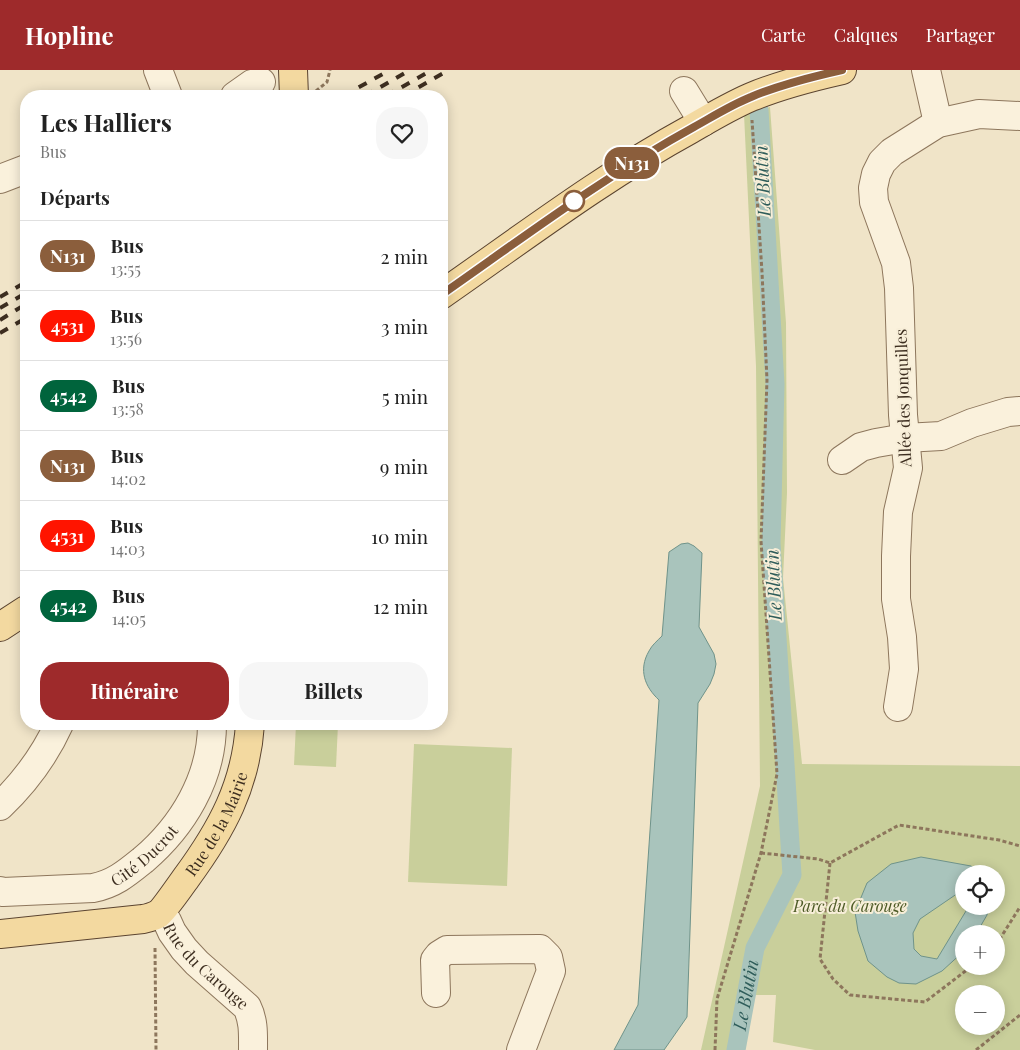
<!DOCTYPE html>
<html lang="fr">
<head>
<meta charset="utf-8">
<style>
  body { margin:0; font-family:"Playfair Display",serif; background:#f6f6f6; color:#222; height:100vh; display:flex; flex-direction:column; font-size:19px; white-space:nowrap }
  * { box-sizing:border-box; margin:0 }
  p { font-size:16px; color:#767676 }
  .icon { flex:none; width:28px; height:28px; fill:none; stroke:currentColor; stroke-width:2; stroke-linecap:round; stroke-linejoin:round }
  .map { position:relative; flex:1; overflow:hidden }
  .panel { position:absolute; left:20px; top:20px; width:428px; height:640px; display:flex; flex-direction:column; background:#fff; border-radius:20px; box-shadow:0 2px 12px #0003 }
  .panel>* { flex:none }
  .badge { padding:0 10px; border-radius:16px; font-size:18px; line-height:32px }
  .controls { position:absolute; left:955px; top:795px; display:grid; gap:10px }
  .controls a { display:grid; place-items:center; width:50px; height:50px; border-radius:50%; background:#fff; box-shadow:0 2px 12px #0003; font-size:25px }
  .map>.badge { position:absolute; translate:-50% -50%; box-shadow:0 0 0 2px #fff }
  h2 { padding:0 20px; font-size:19px; line-height:45px }
  .round { display:grid; place-items:center; flex:none; width:52px; height:52px; border-radius:20px; background:#f6f6f6 }
  .head { display:flex; align-items:center; justify-content:space-between; height:85px; padding:0 20px }
  h1 { font-size:24px; font-weight:700; line-height:38px }
  .action { display:flex; gap:10px; margin-top:auto; padding:10px 20px }
  .action a { flex:1; height:58px; border-radius:20px; background:#9e2a2b; color:#fff; font-size:20px; font-weight:700; line-height:58px; text-align:center }
  .action a+a { background:#f6f6f6; color:#222 }
  ul { padding:0; list-style:none }
  li { display:flex; align-items:center; gap:15px; height:70px; padding:0 20px; border-top:1px solid #e0e0e0 }
  li div { flex:1 }
  li b { display:block; font-size:19px }
  li em { font-style:normal }
  li .badge { min-width:55px; font-weight:700; text-align:center }
  header { display:flex; align-items:center; gap:30px; box-sizing:border-box; height:70px; padding:0 25px; background:#9e2a2b; color:#fff }
  header strong { font-size:24px }
  nav { display:flex; gap:28px; margin-inline-start:auto; font-size:18px }
  .map>svg:first-child { display:block }
  .green { fill:#c9cf9b; fill-rule:evenodd }
  .water { fill:#a9c4bc; stroke:#6f938a }
  .lines { fill:none; stroke-linecap:round; stroke-linejoin:round }
  .canal { stroke:#a9c4bc; stroke-width:19 }
  .minor-casing { stroke:#8d765c; stroke-width:30 }
  .major-casing { stroke:#5b4430; stroke-width:30 }
  .path { stroke:#8d765c; stroke-width:3; stroke-dasharray:4 2.5; stroke-linecap:butt }
  .minor { stroke:#faf1dc; stroke-width:28 }
  .major { stroke:#f3d9a0; stroke-width:28 }
  .rail { stroke:#3d2e20; stroke-width:4; stroke-dasharray:9 9; stroke-linecap:butt }
  .line-casing { stroke:#fff; stroke-width:11 }
  .line { stroke:#8b5e3c; stroke-width:8 }
  .stop-dot { fill:#fff; stroke:#8b5e3c; stroke-width:2.5 }
  .labels { text-anchor:middle; stroke-width:4; stroke-linejoin:round; paint-order:stroke }
  .street-label { font-size:16px; fill:#3d2e20; stroke:#f7eed8 }
  .park-label { font-size:16px; font-style:italic; fill:#4d5a26; stroke:#f7eed8 }
  .water-label { font-size:18px; font-style:italic; fill:#2f5d5a; stroke:#f7eed8 }
</style>
</head>
<body>
<header>
<strong>Hopline</strong>
<nav><a>Carte</a><a>Calques</a><a>Partager</a></nav>
</header>
<div class="map">
<svg width="1020" height="980" viewBox="0 0 1020 980">
  <rect width="100%" height="100%" fill="#f0e4c8"/>
  <g class="green">
    <path d="M 770,37 L 786,253 L 787,423 L 783,508 L 802,694 L 1020,696 L 1020,980 L 815,980 L 773,972 L 776,925 L 750,925 L 745,980 L 701,980 L 760,716 L 756,296 L 744,44 ZM 964,804 L 996,804 L 996,836 L 964,836 ZM 964,864 L 996,864 L 996,896 L 964,896 ZM 964,924 L 996,924 L 996,956 L 964,956 Z"/>
    <path d="M 296,654 L 338,654 L 336,697 L 294,695 Z"/>
    <path d="M 414,674 L 512,678 L 507,816 L 408,812 Z"/>
  </g>
  <g class="water">
    <path d="M 688,473 L 694,476 L 702,483 L 699,557 L 714,584 L 716,594 L 714,604 L 710,614 L 698,633 L 687,947 L 664,980 L 614,980 L 638,935 L 659,630 C 645,617 638,600 649,581 C 652,575 657,571 662,566 L 669,482 L 681,474 Z"/>
    <path d="M 921,787 L 971,796 L 982,804 L 964,804 L 964,819 L 920,849 L 913,863 L 914,879 L 921,886 L 937,889 L 969,836 L 989,836 L 987,845 L 976,864 L 964,864 L 964,881 L 942,901 L 916,914 L 899,913 L 887,907 L 868,891 L 858,861 L 855,842 L 867,813 L 891,794 Z"/>
  </g>
  <g class="lines">
    <path class="canal" id="s1" d="M 736,980 L 755,878 L 792,805 L 771,473 L 775,314 L 759,40"/>
    <defs>
      <g id="minor">
        <path d="M 158,0 L 168,26"/>
        <path d="M 926,0 L 938,53"/>
        <path d="M 684,21 L 703,52"/>
        <path d="M 235,26 L 252,14 L 261,12"/>
        <path d="M 0,109 L 26,99"/>
        <path d="M 842,390 L 861,377 L 876,373 L 905,368 L 941,366 L 972,353 L 1008,342 L 1020,341"/>
        <path d="M 898,637 L 904,599 L 902,567 L 896,529 L 896,486 L 898,442 L 908,398 L 903,345 L 899,218 L 896,193 L 874,132 L 873,118 L 876,104 L 882,92 L 892,82 L 938,53 L 979,44 L 1020,46"/>
        <path d="M 0,736 C 25,712 45,685 59,654"/>
        <path id="s2" d="M 0,821 L 3,822 L 93,818 C 114,814 127,803 143,790 C 183,756 212,708 212,654"/>
        <path id="s3" d="M 159,844 L 167,851 L 172,862 L 184,879 L 197,893 L 247,937 C 254,951 253,965 253,980"/>
        <path d="M 436,923 L 435,890 L 439,885 L 447,880 L 540,879 L 548,887 L 551,901 L 521,980"/>
      </g>
      <g id="major">
        <path d="M 293,0 L 294,26"/>
        <path d="M 441,225 C 523,168 603,107 691,59 C 710,48 730,36 751,27 C 780,15 811,7 842,0"/>
        <path d="M 0,557 L 26,540"/>
        <path id="s4" d="M 0,864 L 143,849 C 148,848 153,847 158,844 C 163,841 181,815 186,808 C 222,759 246,715 250,654"/>
      </g>
    </defs>
    <use href="#minor" class="minor-casing"/>
    <use href="#major" class="major-casing"/>
    <g class="path">
      <path d="M 316,21 L 327,12 L 330,0"/>
      <path d="M 761,783 L 818,789 L 830,793 L 899,755 L 999,770 L 1020,776"/>
      <path d="M 830,793 L 820,889 L 833,909 L 850,925 L 925,932 L 972,896"/>
      <path d="M 996,875 L 1020,837"/>
      <path d="M 155,878 L 156,980"/>
      <path d="M 715,980 L 717,929 L 761,783 L 777,704 L 761,471 L 767,310 L 762,202 L 752,50"/>
      <path d="M 976,980 L 1020,945"/>
    </g>
    <use href="#minor" class="minor"/>
    <use href="#major" class="major"/>
    <g class="rail">
      <path d="M 343,26 L 390,0"/>
      <path d="M 365,26 L 410,0"/>
      <path d="M 386,26 L 432,0"/>
      <path d="M 403,26 L 449,0"/>
      <path d="M 0,227 L 26,212"/>
      <path d="M 0,238 L 26,223"/>
      <path d="M 0,250 L 26,234"/>
      <path d="M 0,263 L 26,248"/>
    </g>
  </g>
  <g class="lines">
    <defs>
      <path id="line" d="M 441,225 C 524,167 605,106 694,57 C 712,47 731,35 751,27 C 779,15 811,7 842,0"/>
    </defs>
    <use href="#line" class="line-casing"/>
    <use href="#line" class="line"/>
  </g>
  <circle class="stop-dot" cx="574" cy="131" r="10"/>
  <g class="labels">
    <g class="street-label">
      <text transform="translate(903 328) rotate(-92)" y="6">Allée des Jonquilles</text>
      <text dy="6" stroke="none"><textPath href="#s4" startOffset="268">Rue de la Mairie</textPath></text>
      <text dy="6" stroke="none"><textPath href="#s2" startOffset="155">Cité Ducrot</textPath></text>
      <text dy="6" stroke="none"><textPath href="#s3" startOffset="71">Rue du Carouge</textPath></text>
    </g>
    <g class="park-label">
      <text x="850" y="842">Parc du Carouge</text>
    </g>
    <g class="water-label">
      <text transform="translate(763 111) rotate(-93)" y="6">Le Blutin</text>
      <text transform="translate(774 515) rotate(-93)" y="6">Le Blutin</text>
      <text dy="6" stroke="none"><textPath href="#s1" startOffset="56">Le Blutin</textPath></text>
    </g>
  </g>
</svg>
<div class="controls">
<a><svg class="icon" aria-label="locate" viewBox="0 0 24 24"><circle cx="12" cy="12" r="6"/><path d="M12 2v4M12 18v4M2 12h4M18 12h4"/></svg></a>
<a>+</a>
<a>−</a>
</div>
<b class="badge" style="left:632px;top:93px;background:#8b5e3c;color:#fff">N131</b>
<section class="panel">
<div class="head"><div><h1>Les Halliers</h1><p>Bus</p></div><a class="round"><svg class="icon" aria-label="heart" viewBox="0 0 24 24"><path d="M12 20l-8-8c-3-5 5-10 8-4 3-6 11-1 8 4z"/></svg></a></div>
<h2>Départs</h2>
<ul>
<li><span class="badge" style="background:#8b5e3c;color:#fff">N131</span><div><b>Bus</b><p>13:55</p></div><em>2 min</em></li>
<li><span class="badge" style="background:#ff1400;color:#fff">4531</span><div><b>Bus</b><p>13:56</p></div><em>3 min</em></li>
<li><span class="badge" style="background:#00643c;color:#fff">4542</span><div><b>Bus</b><p>13:58</p></div><em>5 min</em></li>
<li><span class="badge" style="background:#8b5e3c;color:#fff">N131</span><div><b>Bus</b><p>14:02</p></div><em>9 min</em></li>
<li><span class="badge" style="background:#ff1400;color:#fff">4531</span><div><b>Bus</b><p>14:03</p></div><em>10 min</em></li>
<li><span class="badge" style="background:#00643c;color:#fff">4542</span><div><b>Bus</b><p>14:05</p></div><em>12 min</em></li>
</ul>
<div class="action"><a>Itinéraire</a><a>Billets</a></div>
</section>
</div>
</body>
</html>
